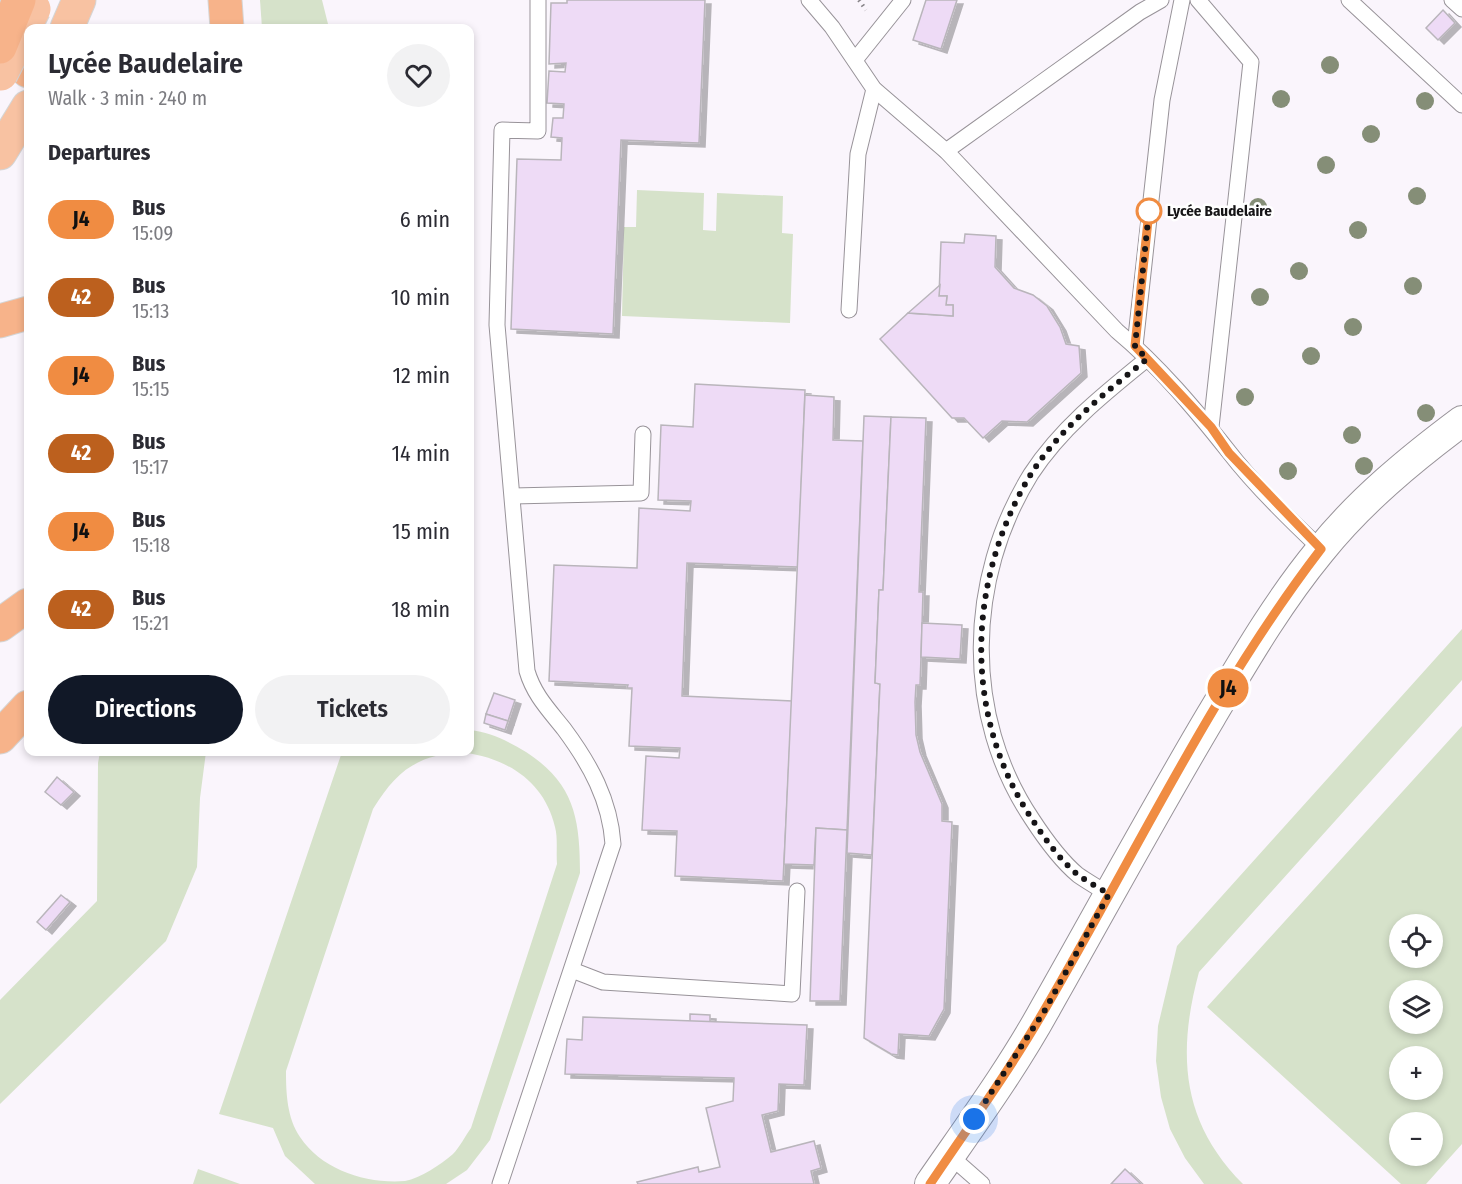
<!DOCTYPE html>
<html lang="en">
<head>
<meta charset="utf-8">
<style>
  body { margin:0; font-family:"Fira Sans Condensed",sans-serif; background:#f2f2f3; color:#2b2b33; height:100vh; display:flex; flex-direction:column; font-size:22px; white-space:nowrap }
  * { box-sizing:border-box; margin:0 }
  p { font-size:20px; color:#7c7c81 }
  .icon { flex:none; width:33px; height:33px; fill:none; stroke:currentColor; stroke-width:2; stroke-linecap:round; stroke-linejoin:round }
  .map { position:relative; flex:1; overflow:hidden }
  .drawer { position:absolute; left:24px; top:24px; width:450px; height:732px; display:flex; flex-direction:column; background:#fff; border-radius:12px; box-shadow:0 3px 9px #0003 }
  .drawer>* { flex:none }
  .badge { padding:0 12px; border-radius:20px; font-size:21px; line-height:39px }
  .controls { position:absolute; left:1389px; top:914px; display:grid; gap:12px }
  .controls a { display:grid; place-items:center; width:54px; height:54px; border-radius:50%; background:#fff; box-shadow:0 3px 9px #0003; font-size:30px }
  .you { position:absolute; width:30px; height:30px; margin:-15px; border:4px solid #fff; border-radius:50%; background:#1a73e8; box-shadow:0 0 0 9px #1a73e833 }
  .map>.badge { position:absolute; translate:-50% -50%; box-shadow:0 0 0 3px #fff }
  h2 { padding:0 24px; font-size:22px; line-height:54px }
  .round { display:grid; place-items:center; flex:none; width:63px; height:63px; border-radius:32px; background:#f2f2f3 }
  .summary { display:flex; align-items:center; justify-content:space-between; height:102px; padding:0 24px }
  h1 { font-size:28px; font-weight:600; line-height:45px }
  .button { display:flex; gap:12px; margin-top:auto; padding:12px 24px }
  .button a { flex:1; height:69px; border-radius:36px; background:#111827; color:#fff; font-size:24px; font-weight:600; line-height:69px; text-align:center }
  .button a+a { background:#f2f2f3; color:#2b2b33 }
  ul { padding:0; list-style:none }
  li { display:flex; align-items:center; gap:18px; height:78px; padding:0 24px }
  li div { flex:1 }
  li b { display:block; font-size:22px }
  li em { font-style:normal }
  li .badge { min-width:66px; font-weight:700; text-align:center }
  .map>svg:first-child { display:block }
  .green { fill:#d6e2ca; fill-rule:evenodd }
  .building { fill:#eedbf6; stroke:#b9b5bb; stroke-width:1.5; filter:url(#shadow) }
  .lines { fill:none; stroke-linecap:round; stroke-linejoin:round }
  .service-casing { stroke:#989399; stroke-width:17 }
  .minor-casing { stroke:#989399; stroke-width:32 }
  .trunk-casing { stroke:#d5d5d5; stroke-width:35 }
  .motorway-casing { stroke:#d5d5d5; stroke-width:35 }
  .path { stroke:#868387; stroke-width:4; stroke-dasharray:1.5 4.5; stroke-linecap:butt }
  .service { stroke:#fff; stroke-width:15 }
  .minor { stroke:#fff; stroke-width:30 }
  .trunk { stroke:#f8c2a2; stroke-width:33 }
  .motorway { stroke:#f7b38a; stroke-width:33 }
  .trunk-bridge-casing { stroke:#d5d5d5; stroke-width:35; stroke-linecap:butt }
  .motorway-bridge-casing { stroke:#d5d5d5; stroke-width:35; stroke-linecap:butt }
  .trunk-bridge { stroke:#f8c2a2; stroke-width:33 }
  .motorway-bridge { stroke:#f7b38a; stroke-width:33 }
  .tree { fill:#858e77 }
  .line-casing { stroke:#fff; stroke-width:14 }
  .line { stroke:#f08c42; stroke-width:9 }
  .walk { stroke:#161517; stroke-width:6; stroke-dasharray:0 10.8 }
  .stop-dot { fill:#fff; stroke:#f08c42; stroke-width:3 }
  .labels { text-anchor:middle; stroke-width:5; stroke-linejoin:round; paint-order:stroke }
  .stop-label { font-size:15px; font-weight:bold; fill:#161517; stroke:#fff; text-anchor:start }
</style>
</head>
<body>
<div class="map">
<svg width="1462" height="1184" viewBox="0 0 1462 1184">
  <defs>
    <filter id="shadow"><feDropShadow dx="6" dy="4" stdDeviation="0" flood-color="#0004"/></filter>
  </defs>
  <rect width="100%" height="100%" fill="#faf5fc"/>
  <g class="green">
    <path d="M 260,0 L 322,0 L 329,28 L 262,28 Z"/>
    <path d="M 637,190 L 704,193 L 703,230 L 716,231 L 717,193 L 783,196 L 782,233 L 793,234 L 790,323 L 622,316 L 624,227 L 636,227 Z"/>
    <path d="M 1462,629 L 1462,680 L 1199,972 C 1177,1053 1181,1122 1243,1184 L 1204,1184 L 1185,1158 L 1170,1129 L 1161,1097 L 1156,1061 L 1158,1026 L 1177,946 Z"/>
    <path d="M 1462,726 L 1462,1144 L 1426,1184 L 1401,1184 L 1207,1007 ZM 1400,924 L 1432,924 L 1432,957 L 1400,957 ZM 1400,990 L 1432,990 L 1432,1023 L 1400,1023 ZM 1400,1056 L 1432,1056 L 1432,1089 L 1400,1089 ZM 1400,1122 L 1432,1122 L 1432,1155 L 1400,1155 Z"/>
    <path d="M 470,730 C 490,732 508,741 526,752 C 574,783 580,818 580,873 L 490,1140 L 467,1170 L 446,1184 L 315,1184 L 285,1156 L 273,1128 L 219,1114 L 342,752 L 390,752 L 390,755 L 395,752 L 470,752 ZM 460,752 C 505,757 544,780 555,827 C 558,838 556,852 557,864 L 471,1128 C 465,1136 460,1147 453,1154 C 440,1165 421,1178 405,1181 C 366,1184 322,1170 300,1137 C 287,1118 286,1093 286,1071 L 373,809 C 396,772 415,756 460,752 Z"/>
    <path d="M 100,752 L 206,752 L 200,798 L 197,867 L 166,941 L 0,1104 L 0,1000 L 97,901 L 98,763 Z"/>
    <path d="M 198,1169 L 240,1184 L 193,1184 Z"/>
  </g>
  <g class="building">
    <path d="M 567,0 L 705,0 L 699,143 L 621,140 L 613,334 L 511,329 L 517,159 L 561,160 L 562,138 L 551,137 L 553,118 L 563,118 L 564,104 L 547,103 L 549,71 L 565,72 L 566,63 L 549,64 L 551,3 L 567,3 Z"/>
    <path d="M 926,0 L 957,0 L 941,49 L 913,40 Z"/>
    <path d="M 1443,10 L 1455,23 L 1438,40 L 1426,28 Z"/>
    <path d="M 965,234 L 996,236 L 995,267 L 1014,288 L 1033,295 L 1047,306 L 1060,327 L 1066,344 L 1079,346 L 1081,373 L 1027,422 L 1002,421 L 983,438 L 964,418 L 952,418 L 880,339 L 908,313 L 953,316 L 953,305 L 946,305 L 947,296 L 939,296 L 941,242 L 964,243 Z"/>
    <path d="M 940,285 L 939,296 L 947,296 L 946,305 L 953,305 L 953,316 L 908,313 Z"/>
    <path d="M 695,384 L 805,390 L 798,567 L 687,563 L 682,696 L 792,701 L 783,881 L 675,876 L 677,831 L 642,830 L 646,756 L 679,758 L 680,748 L 629,746 L 632,688 L 627,688 L 628,685 L 549,681 L 554,565 L 637,568 L 639,508 L 690,511 L 691,501 L 658,500 L 661,425 L 693,427 Z"/>
    <path d="M 805,395 L 834,397 L 833,440 L 863,441 L 847,830 L 816,828 L 814,865 L 784,864 Z"/>
    <path d="M 864,416 L 891,417 L 883,590 L 879,590 L 875,683 L 880,684 L 872,855 L 847,853 Z"/>
    <path d="M 891,417 L 926,418 L 919,592 L 923,592 L 921,657 L 920,685 L 916,685 L 915,702 L 916,735 L 920,752 L 942,804 L 942,821 L 952,822 L 944,1009 L 929,1036 L 899,1034 L 898,1055 L 891,1054 L 864,1038 L 880,684 L 875,683 L 879,590 L 883,590 Z"/>
    <path d="M 922,623 L 962,625 L 960,659 L 921,657 Z"/>
    <path d="M 494,693 L 515,700 L 508,721 L 486,714 Z"/>
    <path d="M 486,714 L 508,721 L 505,730 L 484,723 Z"/>
    <path d="M 57,777 L 74,792 L 61,805 L 45,792 Z"/>
    <path d="M 816,828 L 847,830 L 840,1001 L 810,1001 Z"/>
    <path d="M 61,895 L 70,902 L 46,930 L 37,922 Z"/>
    <path d="M 690,1014 L 710,1015 L 710,1023 L 690,1022 Z"/>
    <path d="M 583,1017 L 807,1025 L 804,1085 L 779,1084 L 778,1111 L 762,1115 L 771,1152 L 814,1141 L 821,1168 L 811,1171 L 814,1184 L 638,1184 L 637,1182 L 698,1167 L 699,1172 L 720,1167 L 706,1108 L 733,1101 L 734,1078 L 565,1074 L 567,1039 L 582,1040 Z"/>
    <path d="M 1125,1169 L 1141,1184 L 1111,1184 Z"/>
  </g>
  <g class="lines">
    <defs>
      <g id="service">
        <path d="M 809,0 L 832,27 L 874,89 L 946,151 L 1117,331 C 1159,366 1195,409 1229,452 C 1256,487 1289,519 1321,549"/>
        <path d="M 1198,0 L 1251,62 L 1211,427"/>
        <path d="M 1349,0 L 1462,105"/>
        <path d="M 1452,0 L 1462,9"/>
        <path d="M 855,60 L 903,0"/>
        <path d="M 946,151 L 1140,12 L 1161,0"/>
        <path d="M 849,310 L 858,154 L 874,89"/>
        <path d="M 1135,346 L 1162,100 L 1182,0"/>
        <path d="M 513,496 L 641,493 L 643,434"/>
        <path d="M 1109,895 C 1099,888 1088,882 1078,875 C 1060,860 1045,839 1032,819 C 963,716 966,579 1031,474 C 1061,428 1105,393 1147,359"/>
        <path d="M 572,970 L 603,982 L 792,994 L 797,891"/>
        <path d="M 949,1155 L 982,1184"/>
        <path d="M 500,1184 L 613,844 C 610,800 590,764 564,729 C 549,710 534,695 527,671 L 497,325 L 502,130 L 538,131 L 538,0"/>
      </g>
      <path id="minor" d="M 930,1184 C 970,1126 1012,1069 1046,1007 C 1101,910 1154,812 1211,716 C 1245,659 1278,602 1320,551 C 1360,501 1411,459 1462,421"/>
      <g id="trunk">
        <path d="M 67,28 L 79,0"/>
        <path d="M 0,153 L 28,107"/>
      </g>
      <g id="motorway">
        <path d="M 225,0 L 227,28"/>
        <path d="M 0,44 L 28,71"/>
        <path d="M 0,321 L 28,313"/>
        <path d="M 0,625 L 28,605"/>
        <path d="M 0,737 L 28,707"/>
      </g>
    </defs>
    <use href="#service" class="service-casing"/>
    <use href="#minor" class="minor-casing"/>
    <use href="#trunk" class="trunk-casing"/>
    <use href="#motorway" class="motorway-casing"/>
    <path class="path" d="M 859,0 L 866,10"/>
    <use href="#service" class="service"/>
    <use href="#minor" class="minor"/>
    <use href="#trunk" class="trunk"/>
    <use href="#motorway" class="motorway"/>
    <defs>
      <path id="trunk-bridge" d="M 1,74 L 34,9"/>
      <path id="motorway-bridge" d="M 0,47 L 19,0"/>
    </defs>
    <use href="#trunk-bridge" class="trunk-bridge-casing"/>
    <use href="#motorway-bridge" class="motorway-bridge-casing"/>
    <use href="#trunk-bridge" class="trunk-bridge"/>
    <use href="#motorway-bridge" class="motorway-bridge"/>
  </g>
  <g class="tree">
    <circle cx="1330" cy="65" r="9"/>
    <circle cx="1281" cy="99" r="9"/>
    <circle cx="1425" cy="101" r="9"/>
    <circle cx="1371" cy="134" r="9"/>
    <circle cx="1326" cy="165" r="9"/>
    <circle cx="1417" cy="196" r="9"/>
    <circle cx="1258" cy="207" r="9"/>
    <circle cx="1358" cy="230" r="9"/>
    <circle cx="1299" cy="271" r="9"/>
    <circle cx="1413" cy="286" r="9"/>
    <circle cx="1260" cy="297" r="9"/>
    <circle cx="1353" cy="327" r="9"/>
    <circle cx="1311" cy="356" r="9"/>
    <circle cx="1245" cy="397" r="9"/>
    <circle cx="1426" cy="413" r="9"/>
    <circle cx="1352" cy="435" r="9"/>
    <circle cx="1364" cy="466" r="9"/>
    <circle cx="1288" cy="471" r="9"/>
  </g>
  <g class="lines">
    <defs>
      <path id="line" d="M 930,1184 C 969,1126 1010,1070 1045,1009 C 1135,855 1212,691 1321,549 L 1229,453 L 1211,427 L 1135,346 L 1149,211"/>
    </defs>
    <use href="#line" class="line-casing"/>
    <use href="#line" class="line"/>
    <path class="walk" d="M 974,1119 L 1045,1010 L 1109,894 C 1099,888 1088,882 1078,875 C 1060,860 1045,839 1032,819 C 962,715 967,579 1031,474 C 1060,428 1105,393 1147,359 L 1135,346 L 1149,211"/>
  </g>
  <circle class="stop-dot" cx="1149" cy="211" r="12"/>
  <g class="labels">
    <g class="stop-label">
      <text x="1167" y="216">Lycée Baudelaire</text>
    </g>
  </g>
</svg>
<div class="controls">
<a><svg class="icon" aria-label="locate" viewBox="0 0 24 24"><circle cx="12" cy="12" r="6"/><path d="M12 2v4M12 18v4M2 12h4M18 12h4"/></svg></a>
<a><svg class="icon" aria-label="layers" viewBox="0 0 24 24"><path d="M12 4l9 5-9 5-9-5zM3 14l9 5 9-5"/></svg></a>
<a>+</a>
<a>−</a>
</div>
<div class="you" style="left:974px;top:1119px"></div>
<b class="badge" style="left:1228px;top:688px;background:#f08c42;color:#111">J4</b>
<section class="drawer">
<div class="summary"><div><h1>Lycée Baudelaire</h1><p>Walk · 3 min · 240 m</p></div><a class="round"><svg class="icon" aria-label="heart" viewBox="0 0 24 24"><path d="M12 20l-8-8c-3-5 5-10 8-4 3-6 11-1 8 4z"/></svg></a></div>
<h2>Departures</h2>
<ul>
<li><span class="badge" style="background:#f08c42;color:#111">J4</span><div><b>Bus</b><p>15:09</p></div><em>6 min</em></li>
<li><span class="badge" style="background:#bc601e;color:#fff">42</span><div><b>Bus</b><p>15:13</p></div><em>10 min</em></li>
<li><span class="badge" style="background:#f08c42;color:#111">J4</span><div><b>Bus</b><p>15:15</p></div><em>12 min</em></li>
<li><span class="badge" style="background:#bc601e;color:#fff">42</span><div><b>Bus</b><p>15:17</p></div><em>14 min</em></li>
<li><span class="badge" style="background:#f08c42;color:#111">J4</span><div><b>Bus</b><p>15:18</p></div><em>15 min</em></li>
<li><span class="badge" style="background:#bc601e;color:#fff">42</span><div><b>Bus</b><p>15:21</p></div><em>18 min</em></li>
</ul>
<div class="button"><a>Directions</a><a>Tickets</a></div>
</section>
</div>
</body>
</html>
